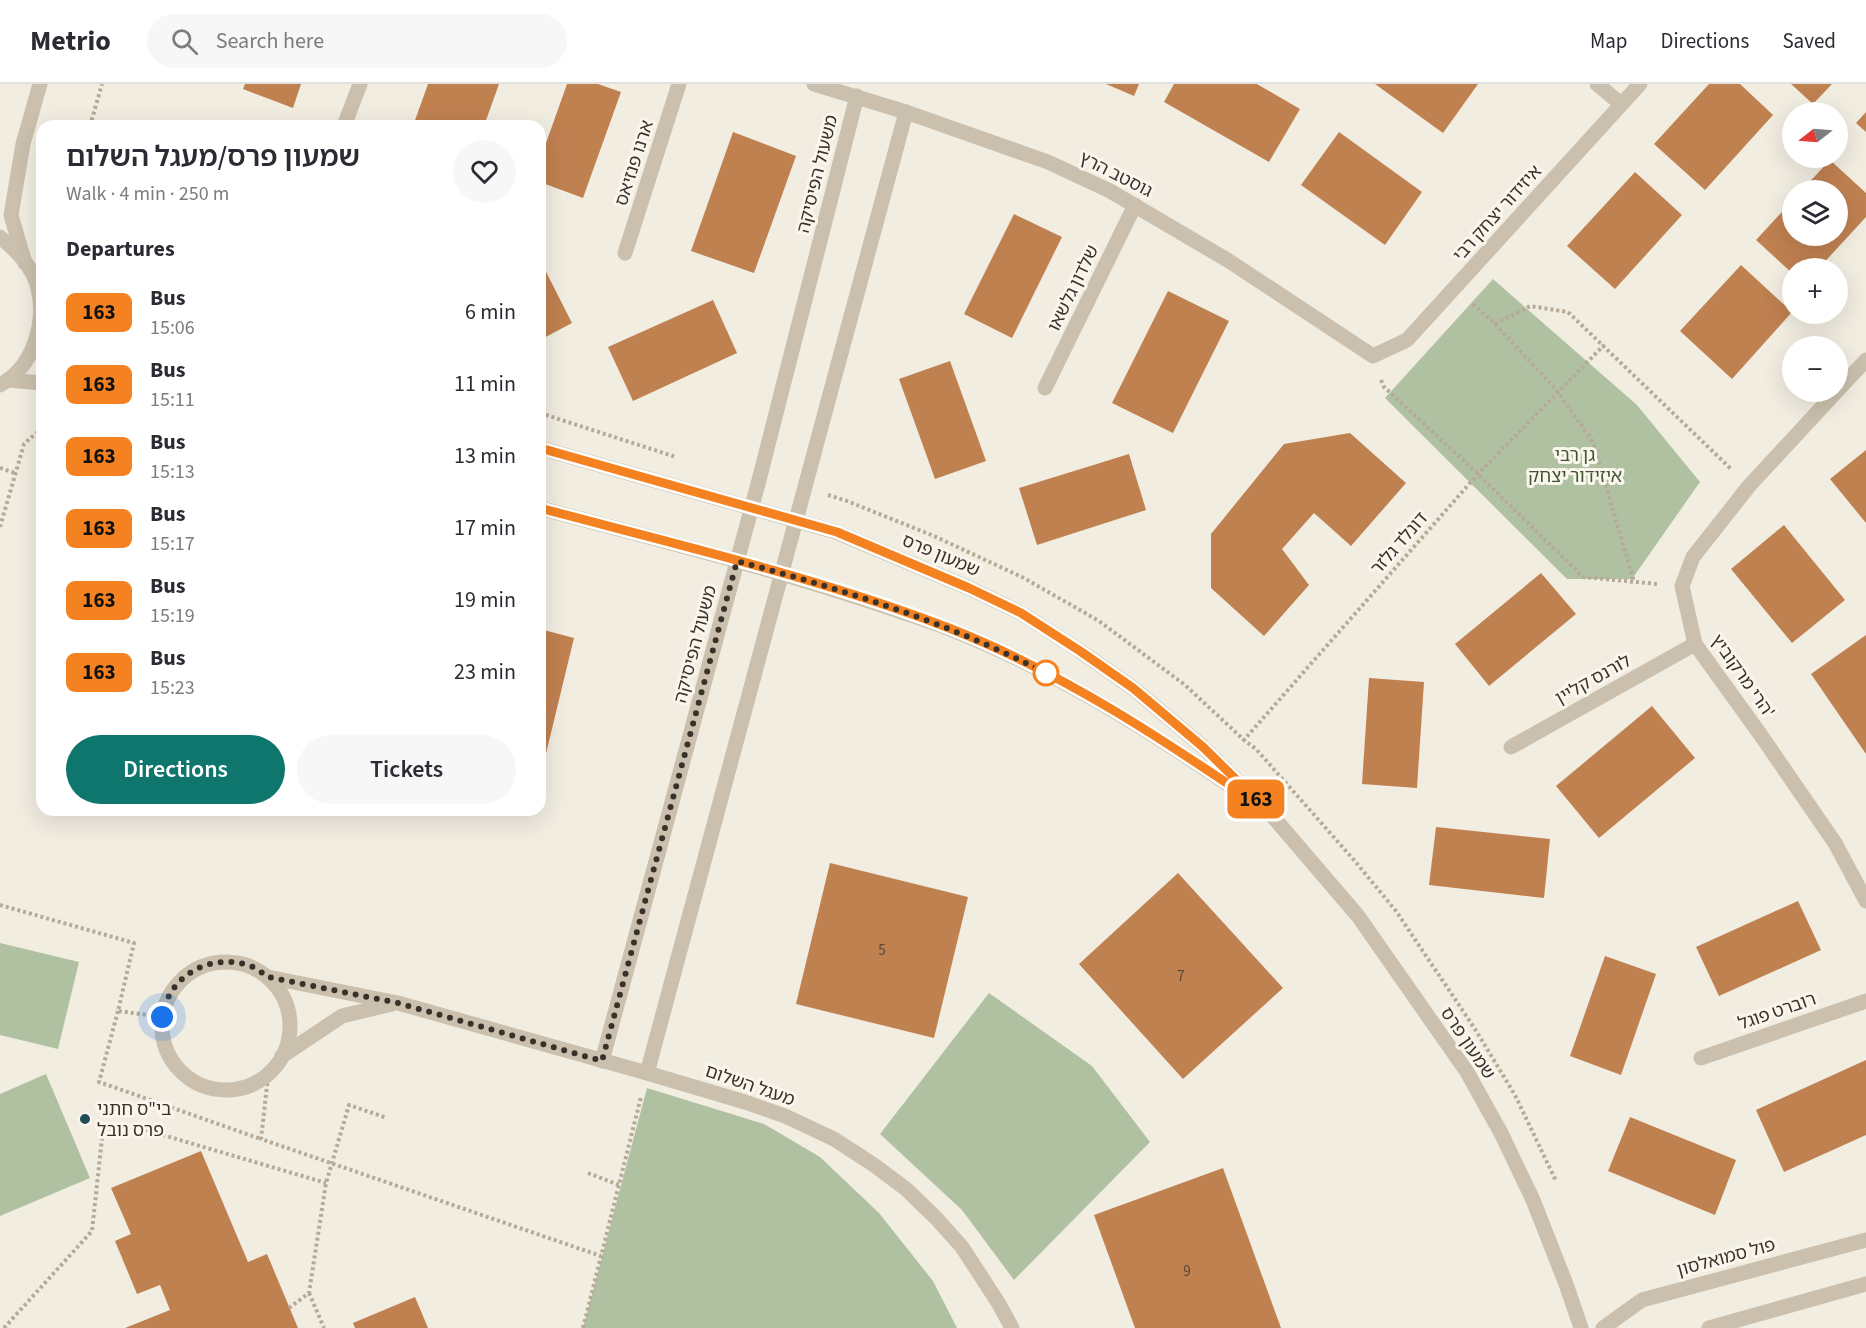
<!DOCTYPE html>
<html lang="en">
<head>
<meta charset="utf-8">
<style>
  body { margin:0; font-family:"Source Sans 3","Noto Sans Hebrew",sans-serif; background:#f7f7f7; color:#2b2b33; height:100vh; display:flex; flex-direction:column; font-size:22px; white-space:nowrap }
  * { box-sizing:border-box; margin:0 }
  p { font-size:20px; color:#7c7c81 }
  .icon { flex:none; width:33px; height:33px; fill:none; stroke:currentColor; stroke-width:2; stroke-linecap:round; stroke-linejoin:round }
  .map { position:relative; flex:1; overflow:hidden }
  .sheet { position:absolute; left:36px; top:36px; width:510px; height:696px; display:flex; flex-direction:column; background:#fff; border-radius:18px; box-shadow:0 6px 24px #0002 }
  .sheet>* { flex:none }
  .badge { padding:0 12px; border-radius:9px; font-size:21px; line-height:39px }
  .needle { width:39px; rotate:253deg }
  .fabs { position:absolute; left:1782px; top:18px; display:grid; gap:12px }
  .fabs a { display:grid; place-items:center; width:66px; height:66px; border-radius:50%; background:#fff; box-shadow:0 6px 24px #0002; font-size:30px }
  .you { position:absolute; width:30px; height:30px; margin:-15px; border:4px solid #fff; border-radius:50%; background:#1a73e8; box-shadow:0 0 0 9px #1a73e833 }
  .map>.badge { position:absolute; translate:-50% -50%; box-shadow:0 0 0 3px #fff }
  h2 { padding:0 30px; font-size:22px; line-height:54px }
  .round { display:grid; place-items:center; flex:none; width:63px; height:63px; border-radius:32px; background:#f7f7f7 }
  .head { display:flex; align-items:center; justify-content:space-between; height:102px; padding:0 30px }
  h1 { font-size:28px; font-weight:600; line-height:45px }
  .cta { display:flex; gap:12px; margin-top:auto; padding:12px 30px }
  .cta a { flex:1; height:69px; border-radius:36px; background:#0f766e; color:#fff; font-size:24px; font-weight:600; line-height:69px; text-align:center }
  .cta a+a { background:#f7f7f7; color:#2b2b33 }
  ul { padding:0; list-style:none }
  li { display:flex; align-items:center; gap:18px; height:72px; padding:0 30px }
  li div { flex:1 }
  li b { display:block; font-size:22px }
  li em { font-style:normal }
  li .badge { min-width:66px; font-weight:700; text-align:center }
  header { display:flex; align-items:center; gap:36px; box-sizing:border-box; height:84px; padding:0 30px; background:#fff; border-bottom:2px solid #e1e1e2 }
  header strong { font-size:28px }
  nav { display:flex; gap:33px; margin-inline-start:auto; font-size:21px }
  .search { width:420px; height:54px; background:#f7f7f7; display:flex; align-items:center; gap:15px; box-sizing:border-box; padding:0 21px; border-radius:33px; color:#7c7c81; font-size:22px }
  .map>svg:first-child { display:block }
  .green { fill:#b0c1a1 }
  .building { fill:#c08151 }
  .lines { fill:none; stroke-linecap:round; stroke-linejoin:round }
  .path { stroke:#b6aa97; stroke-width:4; stroke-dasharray:3 3; stroke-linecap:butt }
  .minor { stroke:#cac0ad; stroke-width:15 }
  .tertiary { stroke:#cac0ad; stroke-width:15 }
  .line-casing { stroke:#fff; stroke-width:14 }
  .line { stroke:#f58220; stroke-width:9 }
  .walk { stroke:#39322b; stroke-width:6; stroke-dasharray:0 10.8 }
  .stop-dot { fill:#fff; stroke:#f58220; stroke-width:3 }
  .poi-dot { fill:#224b59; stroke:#faf6ed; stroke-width:2 }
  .labels { text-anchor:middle; stroke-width:6; stroke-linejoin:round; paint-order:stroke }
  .number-label { font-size:15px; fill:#5b4634 }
  .street-label { font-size:18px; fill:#39322b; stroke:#faf6ed }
  .park-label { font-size:18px; fill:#415630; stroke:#faf6ed }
  .poi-label { font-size:18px; fill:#39322b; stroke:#faf6ed; text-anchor:start }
</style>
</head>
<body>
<header>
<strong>Metrio</strong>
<div class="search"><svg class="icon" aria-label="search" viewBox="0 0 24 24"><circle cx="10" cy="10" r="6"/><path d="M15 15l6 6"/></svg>Search here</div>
<nav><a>Map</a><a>Directions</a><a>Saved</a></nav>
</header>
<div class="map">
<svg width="1866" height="1244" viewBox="0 0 1866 1244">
  <rect width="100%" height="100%" fill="#f2ede1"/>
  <g class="green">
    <path d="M 1493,195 L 1637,321 L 1700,398 L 1632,495 L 1567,495 L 1385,314 Z"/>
    <path d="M 0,859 L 79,878 L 58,965 L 0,951 Z"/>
    <path d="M 989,909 L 1092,982 L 1150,1058 L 1014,1196 L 962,1126 L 880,1050 Z"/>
    <path d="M 46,990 L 90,1094 L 0,1132 L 0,1010 Z"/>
    <path d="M 647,1004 L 764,1040 L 820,1073 L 879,1129 L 933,1197 L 957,1244 L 583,1244 Z"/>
  </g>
  <g class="building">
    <path d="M 245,0 L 301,0 L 293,24 L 243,5 Z"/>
    <path d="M 428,0 L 499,0 L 484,42 L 413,42 Z"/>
    <path d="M 567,0 L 598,0 L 621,8 L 583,114 L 540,98 L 540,76 Z"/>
    <path d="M 1106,0 L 1139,0 L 1134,12 Z"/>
    <path d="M 1174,0 L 1257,0 L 1300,25 L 1269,78 L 1164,18 Z"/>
    <path d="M 1375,0 L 1478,0 L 1443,49 Z"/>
    <path d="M 1709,0 L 1740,0 L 1773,31 L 1705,106 L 1654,60 Z"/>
    <path d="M 1791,0 L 1832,0 L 1813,20 Z"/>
    <path d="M 1866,28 L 1866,48 L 1856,39 Z"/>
    <path d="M 733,48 L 796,72 L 754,189 L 691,167 Z"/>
    <path d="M 1339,48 L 1422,108 L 1385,161 L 1301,101 Z"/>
    <path d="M 1830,76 L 1866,109 L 1866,133 L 1819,184 L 1792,184 L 1792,189 L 1756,156 L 1792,117 L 1792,152 L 1838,152 L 1838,106 L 1802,106 Z"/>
    <path d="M 1635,88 L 1682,131 L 1615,205 L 1567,162 Z"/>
    <path d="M 1014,130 L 1062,153 L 1012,254 L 964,230 Z"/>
    <path d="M 540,176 L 572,239 L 540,256 Z"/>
    <path d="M 1741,181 L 1792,228 L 1732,295 L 1680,247 Z"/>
    <path d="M 1168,207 L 1229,237 L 1173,349 L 1112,319 Z"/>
    <path d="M 713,216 L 737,269 L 633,317 L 608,263 Z"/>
    <path d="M 950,277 L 986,377 L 935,395 L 899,295 Z"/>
    <path d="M 1350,349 L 1406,399 L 1351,462 L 1314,429 L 1282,465 L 1309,501 L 1264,552 L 1211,504 L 1211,450 L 1284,360 Z"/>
    <path d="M 1866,366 L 1866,439 L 1830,395 Z"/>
    <path d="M 1129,370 L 1146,426 L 1037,461 L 1019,404 Z"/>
    <path d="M 1784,441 L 1845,516 L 1792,559 L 1731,485 Z"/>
    <path d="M 1541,489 L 1576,530 L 1489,602 L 1455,560 Z"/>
    <path d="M 540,545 L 574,554 L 542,686 L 540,685 Z"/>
    <path d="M 1866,551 L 1866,670 L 1811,590 Z"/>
    <path d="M 1369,594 L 1424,598 L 1417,704 L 1362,700 Z"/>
    <path d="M 1652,622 L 1695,674 L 1599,754 L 1556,702 Z"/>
    <path d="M 1436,743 L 1550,755 L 1544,814 L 1429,801 Z"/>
    <path d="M 830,779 L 968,813 L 934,954 L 796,920 Z"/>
    <path d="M 1178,789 L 1283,904 L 1183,995 L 1079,880 Z"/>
    <path d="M 1798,817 L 1821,866 L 1719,912 L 1696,863 Z"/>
    <path d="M 1605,872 L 1656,890 L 1621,991 L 1570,972 Z"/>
    <path d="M 1866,976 L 1866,1051 L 1784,1088 L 1756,1026 Z"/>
    <path d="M 1630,1033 L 1736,1076 L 1715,1131 L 1608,1087 Z"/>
    <path d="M 201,1067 L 248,1178 L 267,1170 L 298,1244 L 125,1244 L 170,1226 L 160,1201 L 137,1210 L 115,1157 L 131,1150 L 111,1104 Z"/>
    <path d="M 1223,1084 L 1281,1244 L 1135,1244 L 1094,1131 Z"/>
    <path d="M 415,1213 L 428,1244 L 355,1244 L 353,1239 Z"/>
  </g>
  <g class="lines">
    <g class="path">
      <path d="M 90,42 L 102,0"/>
      <path d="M 1473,220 L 1495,240 L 1558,308 L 1593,358 L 1634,498"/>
      <path d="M 1495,240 L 1530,222 L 1568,228 L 1731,385"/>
      <path d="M 1381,296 L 1384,303 L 1478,390 L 1583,493 L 1658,500"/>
      <path d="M 540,329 L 676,373"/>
      <path d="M 0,384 L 15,389"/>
      <path d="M 828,411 L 847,417 L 934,452 L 1024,494 L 1099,537 L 1185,601 L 1244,656 L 1256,665 L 1354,776 L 1396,827 L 1475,945 L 1515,1011 L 1556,1097"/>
      <path d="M 0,443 L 24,360 L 42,344"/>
      <path d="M 1243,657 L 1478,390 L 1604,261"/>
      <path d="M 0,821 L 134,859 L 118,927 L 162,933"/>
      <path d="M 118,927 L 99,998 L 261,1055"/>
      <path d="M 268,993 L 261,1055 L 601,1172"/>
      <path d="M 588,1089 L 619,1101"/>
      <path d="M 309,1209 L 324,1244"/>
      <path d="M 289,1224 L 309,1209 L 326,1099 L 349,1021 L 387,1034"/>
      <path d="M 4,1244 L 92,1147 L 103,1045 L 139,1044 L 326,1099"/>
      <path d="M 583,1244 L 641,1013"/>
    </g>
    <g class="minor">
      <path d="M 814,0 L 906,28 L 1048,78 L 1110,107 L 1229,177 L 1373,272 L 1407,256 L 1640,0"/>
      <path d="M 1597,0 L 1621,20"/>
      <path d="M 344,42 L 360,0"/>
      <path d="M 625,169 L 679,0"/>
      <path d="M 1045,304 L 1135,121"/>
      <path d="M 1838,306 L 1866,276"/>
      <path d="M 1836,308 L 1749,402 L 1693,473 L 1682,502 L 1695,560 L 1760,650 L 1835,759 L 1866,817"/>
      <path d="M 1511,663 L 1695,560"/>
      <circle cx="226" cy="942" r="64"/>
      <path d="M 268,893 L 398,919 L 647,989 L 745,1018 L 785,1032 L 834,1055 L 874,1081 L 906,1105 L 936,1134 L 962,1163 L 999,1220 L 1012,1244"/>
      <path d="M 282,972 L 342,932 L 392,920"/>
      <path d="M 1701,974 L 1866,917"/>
      <path d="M 602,977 L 758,400 L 857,12"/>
      <path d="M 647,989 L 906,28"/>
      <path d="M 1603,1244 L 1642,1216 L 1866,1156"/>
      <path d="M 1709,1244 L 1866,1200"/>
    </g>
    <g class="tertiary">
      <path d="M 0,153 C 15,165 31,181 37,200 C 47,236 35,282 0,301"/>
      <path d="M 25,179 L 11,131 L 23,60 L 40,0"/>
      <path d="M 8,296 L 42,299"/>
      <path d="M 540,364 L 836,448 L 969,504 L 1021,529 L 1080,567 L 1133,604 L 1203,663 L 1268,727 L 1358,832 L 1467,988 L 1501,1049 L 1533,1116 L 1566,1200 L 1581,1244"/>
      <path d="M 540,424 C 654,455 769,483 881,521 C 904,529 928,536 950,545 C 1052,585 1145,644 1235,705"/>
    </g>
  </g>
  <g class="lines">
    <defs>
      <path id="line" d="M 540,364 L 837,448 L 969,504 L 1021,529 L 1080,567 L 1133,604 L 1203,663 L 1268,727 C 1167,658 1064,589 949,544 C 817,493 677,461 540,424"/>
    </defs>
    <use href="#line" class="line-casing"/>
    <use href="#line" class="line"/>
    <path class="walk" d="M 162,933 C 164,926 166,917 170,910 C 186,883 218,872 248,881 C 255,883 262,889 268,893 L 398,919 L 602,977 L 737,477 C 845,506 954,540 1053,593 L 1046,589"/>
  </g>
  <circle class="stop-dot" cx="1046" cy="589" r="12"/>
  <circle class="poi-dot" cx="85" cy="1035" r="6"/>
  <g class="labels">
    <g class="number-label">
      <text x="882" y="871">5</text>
      <text x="1181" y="897">7</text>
      <text x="1187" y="1192">9</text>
    </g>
    <g class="street-label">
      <text transform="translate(634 79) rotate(-72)" y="6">ארנו פנזיאס</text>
      <text transform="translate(817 90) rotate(-76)" y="6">משעול הפיסיקה</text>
      <text transform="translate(1116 90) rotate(27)" y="6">גוסטב הרץ</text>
      <text transform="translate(1497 129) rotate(-48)" y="6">איזידור יצחק רבי</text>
      <text transform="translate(1073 204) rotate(-64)" y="6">שלדון גלשאו</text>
      <text transform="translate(1399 459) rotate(-49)" y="6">דונלד גלזר</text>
      <text transform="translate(941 471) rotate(23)" y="6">שמעון פרס</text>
      <text transform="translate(695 560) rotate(-75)" y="6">משעול הפיסיקה</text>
      <text transform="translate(1743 592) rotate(55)" y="6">הרי מרקוביץ'</text>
      <text transform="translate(1593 595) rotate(-29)" y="6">לורנס קליין</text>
      <text transform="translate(1777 927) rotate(-19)" y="6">רוברט פוגל</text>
      <text transform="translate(1468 959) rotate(56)" y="6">שמעון פרס</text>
      <text transform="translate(750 1001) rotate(19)" y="6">מעגל השלום</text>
      <text transform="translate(1726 1173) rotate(-15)" y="6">פול סמואלסון</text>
    </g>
    <g class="park-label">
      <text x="1575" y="377">גן רבי<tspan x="1575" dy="21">איזידור יצחק</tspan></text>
    </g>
    <g class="poi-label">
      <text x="97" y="1031">בי"ס חתני<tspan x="97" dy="21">פרס נובל</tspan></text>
    </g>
  </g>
</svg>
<div class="fabs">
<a><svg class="needle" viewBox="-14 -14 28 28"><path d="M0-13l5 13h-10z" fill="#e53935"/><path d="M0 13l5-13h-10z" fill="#7c7c81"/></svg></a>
<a><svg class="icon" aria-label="layers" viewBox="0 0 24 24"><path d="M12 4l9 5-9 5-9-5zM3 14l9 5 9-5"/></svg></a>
<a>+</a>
<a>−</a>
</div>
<div class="you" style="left:162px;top:933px"></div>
<b class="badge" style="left:1256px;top:715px;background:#f58220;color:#111">163</b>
<section class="sheet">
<div class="head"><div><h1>שמעון פרס/מעגל השלום</h1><p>Walk · 4 min · 250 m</p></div><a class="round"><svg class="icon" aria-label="heart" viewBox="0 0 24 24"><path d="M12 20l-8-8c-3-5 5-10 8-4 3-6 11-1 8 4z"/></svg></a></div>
<h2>Departures</h2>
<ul>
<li><span class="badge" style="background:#f58220;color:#111">163</span><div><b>Bus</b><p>15:06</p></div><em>6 min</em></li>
<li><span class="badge" style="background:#f58220;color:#111">163</span><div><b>Bus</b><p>15:11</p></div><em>11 min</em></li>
<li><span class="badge" style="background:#f58220;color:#111">163</span><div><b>Bus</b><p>15:13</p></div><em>13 min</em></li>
<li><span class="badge" style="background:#f58220;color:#111">163</span><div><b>Bus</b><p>15:17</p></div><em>17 min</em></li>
<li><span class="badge" style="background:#f58220;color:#111">163</span><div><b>Bus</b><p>15:19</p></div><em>19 min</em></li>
<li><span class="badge" style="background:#f58220;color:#111">163</span><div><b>Bus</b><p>15:23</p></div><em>23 min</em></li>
</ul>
<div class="cta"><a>Directions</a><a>Tickets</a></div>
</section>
</div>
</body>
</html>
